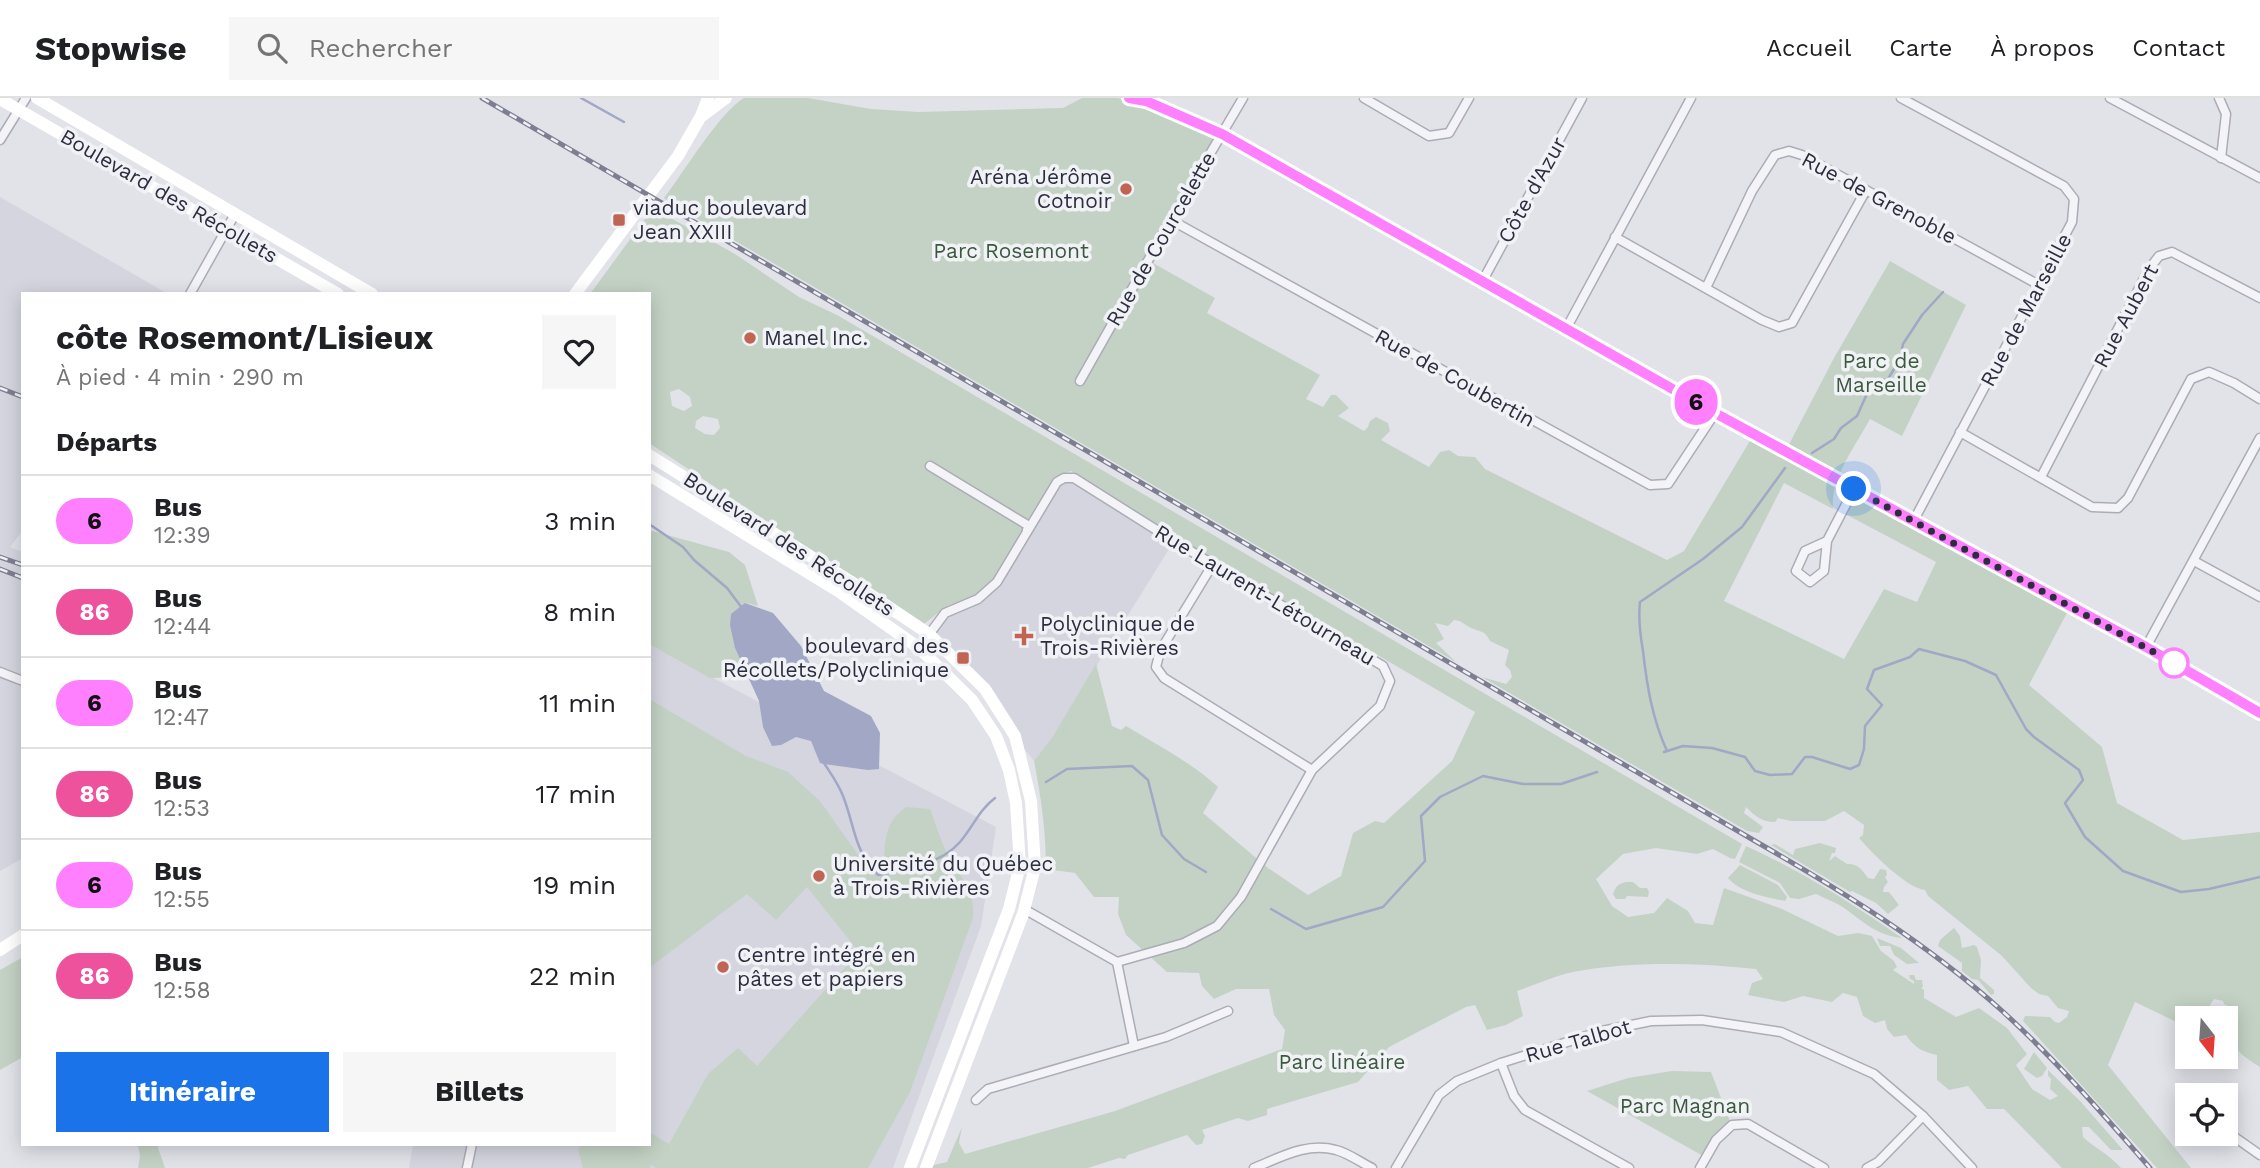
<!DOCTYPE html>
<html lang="fr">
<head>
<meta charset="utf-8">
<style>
  body { margin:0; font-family:"Work Sans",sans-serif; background:#f6f6f6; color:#202124; height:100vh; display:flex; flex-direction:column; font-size:26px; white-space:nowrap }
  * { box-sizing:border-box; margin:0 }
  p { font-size:23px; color:#757577 }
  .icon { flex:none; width:38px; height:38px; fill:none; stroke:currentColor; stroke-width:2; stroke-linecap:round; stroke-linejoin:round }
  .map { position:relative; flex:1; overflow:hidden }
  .side { position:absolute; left:21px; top:194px; width:630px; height:854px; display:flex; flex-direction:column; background:#fff; border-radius:0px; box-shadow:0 4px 18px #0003 }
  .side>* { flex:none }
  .badge { padding:0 14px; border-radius:23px; font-size:24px; line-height:46px }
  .needle { width:46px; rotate:163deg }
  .tools { position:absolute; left:2175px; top:908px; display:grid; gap:14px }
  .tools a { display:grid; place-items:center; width:63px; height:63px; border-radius:0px; background:#fff; box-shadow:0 4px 18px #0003; font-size:35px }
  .you { position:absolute; width:35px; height:35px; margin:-18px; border:5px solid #fff; border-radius:50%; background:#1a73e8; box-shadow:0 0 0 10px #1a73e833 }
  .map>.badge { position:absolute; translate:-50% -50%; box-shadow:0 0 0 4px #fff }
  h2 { padding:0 35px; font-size:26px; line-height:63px }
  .round { display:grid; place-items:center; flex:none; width:74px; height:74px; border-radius:0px; background:#f6f6f6 }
  .headline { display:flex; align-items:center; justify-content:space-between; height:119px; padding:0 35px }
  h1 { font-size:33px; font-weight:700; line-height:52px }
  .cta { display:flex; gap:14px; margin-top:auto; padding:14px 35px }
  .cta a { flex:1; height:80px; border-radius:0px; background:#1a73e8; color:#fff; font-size:28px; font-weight:700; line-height:80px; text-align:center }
  .cta a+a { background:#f6f6f6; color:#202124 }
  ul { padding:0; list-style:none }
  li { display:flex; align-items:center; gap:21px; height:91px; padding:0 35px; border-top:2px solid #e0e0e0 }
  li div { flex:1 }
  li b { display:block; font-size:26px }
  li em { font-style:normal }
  li .badge { min-width:77px; font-weight:700; text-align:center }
  header { display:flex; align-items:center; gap:42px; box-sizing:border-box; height:98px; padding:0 35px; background:#fff; border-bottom:2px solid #e0e0e0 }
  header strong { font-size:33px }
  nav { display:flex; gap:38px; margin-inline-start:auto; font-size:24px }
  .search { width:490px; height:63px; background:#f6f6f6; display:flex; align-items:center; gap:18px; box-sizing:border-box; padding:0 24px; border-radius:0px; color:#757577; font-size:26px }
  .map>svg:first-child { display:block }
  .built { fill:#d4d5de }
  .green { fill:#c4d2c5; fill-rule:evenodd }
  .water { fill:#a1a7c5 }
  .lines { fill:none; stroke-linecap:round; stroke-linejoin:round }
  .stream { stroke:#a1a7c5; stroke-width:2.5 }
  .street-casing { stroke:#abacb6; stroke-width:11 }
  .street { stroke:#f4f4f8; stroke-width:8 }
  .secondary { stroke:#fff; stroke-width:12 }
  .rail-casing { stroke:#7d7e91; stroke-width:5 }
  .rail { stroke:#f1f2f6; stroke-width:2.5; stroke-dasharray:8; stroke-linecap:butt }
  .line-casing { stroke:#fff; stroke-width:16 }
  .line { stroke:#ff80ff; stroke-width:10 }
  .walk { stroke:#2c2d3f; stroke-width:7; stroke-dasharray:0 12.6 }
  .poi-dot { fill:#c06554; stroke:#f1f2f6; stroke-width:2.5 }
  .stop-dot { fill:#fff; stroke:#ff80ff; stroke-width:3.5 }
  .labels { text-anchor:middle; stroke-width:7; stroke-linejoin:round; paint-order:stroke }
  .poi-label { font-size:21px; fill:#2c2d3f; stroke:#f1f2f6; text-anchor:start }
  .street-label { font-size:21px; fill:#2c2d3f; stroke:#f1f2f6 }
  .park-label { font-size:21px; fill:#3b593e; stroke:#f1f2f6 }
</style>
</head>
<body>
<header>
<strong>Stopwise</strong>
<div class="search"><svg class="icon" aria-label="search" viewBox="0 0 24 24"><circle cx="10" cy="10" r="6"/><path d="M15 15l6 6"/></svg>Rechercher</div>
<nav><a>Accueil</a><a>Carte</a><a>À propos</a><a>Contact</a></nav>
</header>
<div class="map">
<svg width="2260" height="1070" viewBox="0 0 2260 1070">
  <rect width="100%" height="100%" fill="#e2e3e9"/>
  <g class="built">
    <path d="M 0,99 L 168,196 L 23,196 L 23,432 L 10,449 L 23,454 L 23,760 L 0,773 Z"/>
    <path d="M 1074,380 L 1174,443 L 1053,638 L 1034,663 L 1015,639 L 985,591 L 929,536 L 945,515 L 978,501 L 996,484 L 1057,384 Z"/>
    <path d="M 649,546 L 996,729 L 981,828 L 893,1070 L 409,1070 L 413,1047 L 649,1046 Z"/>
  </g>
  <g class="green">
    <path d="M 744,0 L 808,0 L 871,11 L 919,14 L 1063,10 L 1082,0 L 1117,0 L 1144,5 L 1225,38 L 1153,165 L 1215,200 L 1207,215 L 1320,277 L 1306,301 L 1323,309 L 1331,297 L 1336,297 L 1349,310 L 1338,318 L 1364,333 L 1368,329 L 1370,323 L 1376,319 L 1388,325 L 1390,333 L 1381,342 L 1429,369 L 1440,354 L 1449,352 L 1458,358 L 1475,359 L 1485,371 L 1667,462 L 1684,453 L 1754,336 L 1785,354 L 1834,260 L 1890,163 L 1966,207 L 1902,338 L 1870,321 C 1856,347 1830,381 1833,411 L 1784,385 L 1724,503 L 1844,561 L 1884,491 L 1917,504 L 1936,464 L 1847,417 L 1857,395 L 2069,511 L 2029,587 L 2102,649 L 2117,705 L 2183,742 L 2260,734 L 2260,969 C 2245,960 2225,946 2226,925 C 2226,919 2228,914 2228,908 L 2224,906 L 2223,903 L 2214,901 L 2210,907 L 2208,920 L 2188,920 L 2187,929 L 2135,904 L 2108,967 L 2191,1070 L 2157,1070 L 2023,923 L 2025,918 L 2050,919 L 2055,924 L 2059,925 L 2067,919 L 2069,913 L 2058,910 L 2048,898 L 2039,896 L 2031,890 L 2002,858 L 1928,798 L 1925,792 C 1906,790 1872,755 1859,740 L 1863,737 L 1864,727 L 1844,713 L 1825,723 L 1791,723 L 1778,720 L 1775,724 C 1762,724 1755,718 1746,709 L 1744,715 L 1763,729 L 1759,735 L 1747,733 L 1482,579 L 1506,586 L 1512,579 L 1510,572 L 1505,567 L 1509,552 L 1490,543 C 1485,532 1480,534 1471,530 C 1463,526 1463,523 1454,522 L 1448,528 L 1435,525 L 1444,541 L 1436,545 L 1456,564 L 672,106 L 664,100 C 684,74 719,15 744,0 Z"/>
    <path d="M 653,110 L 735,156 L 799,199 L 837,217 L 1742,746 L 1735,761 L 1730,760 L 1713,751 L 1697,756 L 1656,750 L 1623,756 L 1596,781 L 1612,808 L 1628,819 L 1654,815 L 1667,800 L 1688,813 L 1695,825 L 1713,827 L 1724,790 L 1782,811 L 1838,838 L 1858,835 L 1872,838 L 1881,853 L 1894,863 L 1897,869 L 1893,872 L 1914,886 L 1914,883 L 1910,881 L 1909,877 L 1914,877 L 1916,882 L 1922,882 L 1923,889 L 1921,890 L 1924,892 L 1924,900 L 1956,919 L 1979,910 L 2007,930 L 2027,956 L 2016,967 L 2032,991 L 2050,1002 L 2058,998 L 2050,991 L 2051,981 L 2048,978 L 2048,972 L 2081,1004 L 2123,1052 L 2111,1052 L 2089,1029 L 2082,1029 L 2083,1039 C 2095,1050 2110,1057 2121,1070 L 2062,1070 L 2004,1011 L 1987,1011 L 1968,988 L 1949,992 L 1937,982 L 1937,957 C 1922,954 1914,949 1906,937 L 1894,939 L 1887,931 L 1885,922 L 1875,925 L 1863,918 L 1857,899 L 1843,895 L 1832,904 L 1803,898 L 1784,904 L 1748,897 L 1752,885 L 1763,881 L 1756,871 C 1695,865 1633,863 1573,874 C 1554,878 1535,887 1517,893 L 1523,918 L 1506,927 L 1487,932 L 1475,907 L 1466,909 L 1389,949 L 1358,984 L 1267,1011 L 1267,1017 L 1248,1023 L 1238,1020 L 1202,1032 L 1205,1038 L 1202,1046 L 1196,1047 L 1187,1037 L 1128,1057 L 1125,1061 L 1119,1060 L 1088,1070 L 921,1070 L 947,1064 L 962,1029 L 959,1045 L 965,1056 L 1115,1013 L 1282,951 L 1285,932 L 1274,917 L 1269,891 L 1236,891 L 1214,901 L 1202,888 L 1199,875 L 1167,874 L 1126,837 L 1118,816 L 1119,799 L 1094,799 L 1075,775 L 1046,771 C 1046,734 1041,699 1034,663 L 1053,638 L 1096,566 L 1112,628 L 1121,632 L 1126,628 C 1157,647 1191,664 1218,689 L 1203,715 L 1268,770 L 1308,797 L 1341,778 L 1353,735 L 1375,723 L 1384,725 L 1452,663 L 1475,614 L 1179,441 L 1071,373 L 1054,379 L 994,482 L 977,497 L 947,508 L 924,526 L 919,525 L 649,345 L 649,196 L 590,196 ZM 679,291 L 690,299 L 692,308 L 684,313 L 672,308 L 670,294 ZM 703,318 L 718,321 L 720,330 L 714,337 L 705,336 L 695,330 L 696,323 Z"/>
    <path d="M 649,432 L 729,454 L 745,467 L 758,508 L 746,505 L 735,550 L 749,579 L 710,580 L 649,546 Z"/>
    <path d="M 649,601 L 746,658 L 788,674 L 820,703 L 861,761 L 884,763 C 885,740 886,723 906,709 L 930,711 C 936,727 941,744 949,759 C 962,782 975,791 973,820 L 910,994 L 868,1070 L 656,1070 L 651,1067 L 650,1070 L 583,1070 L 578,1052 L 580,1047 L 649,1046 L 649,1034 L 669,1046 L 708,976 L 738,950 L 757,968 L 859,854 L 807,789 L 776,822 L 747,796 L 649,870 Z"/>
    <path d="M 1820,745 L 1836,750 L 1835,755 L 1832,755 L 1829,763 L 1835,758 L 1847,766 C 1858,765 1862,772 1868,780 L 1874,781 L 1880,771 L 1886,772 L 1887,777 L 1885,779 L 1888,784 L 1884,789 L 1883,794 L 1889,794 L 1899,807 L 1888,816 L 1876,805 L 1852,793 L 1850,794 L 1771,747 L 1775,746 L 1793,757 L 1795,751 Z"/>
    <path d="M 1746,748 C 1801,773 1853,806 1902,840 C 1879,838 1864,825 1847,812 C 1838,805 1826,801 1816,796 L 1799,801 L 1790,800 L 1780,785 L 1739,764 Z"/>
    <path d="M 1740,767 L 1778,787 L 1787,799 L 1785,803 C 1766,799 1741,795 1728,780 Z"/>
    <path d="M 1626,784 L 1633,784 L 1640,790 L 1647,790 L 1649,794 L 1648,799 L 1627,798 L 1625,801 L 1616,801 L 1613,796 C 1616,788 1618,786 1626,784 Z"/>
    <path d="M 1954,830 L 1960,838 L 1962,850 L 1974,847 L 1977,849 L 1981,862 L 1980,880 L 1994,892 L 1994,896 L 1991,897 L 1978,882 L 1972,881 L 1962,873 L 1962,865 L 1938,848 L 1940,842 Z"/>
    <path d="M 1877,840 L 1901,850 L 1919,865 L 1907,866 L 1894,857 L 1890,848 L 1880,848 Z"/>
    <path d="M 23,859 L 23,959 L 0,972 L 0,872 Z"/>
    <path d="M 2034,954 L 2047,970 L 2042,978 L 2037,980 L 2024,971 Z"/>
    <path d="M 1672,973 L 1711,974 L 1731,1026 L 1705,1059 L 1587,993 L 1628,980 Z"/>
    <path d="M 138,1047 L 157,1047 L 165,1070 L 138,1070 L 140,1058 Z"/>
  </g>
  <path class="water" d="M 745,505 L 773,515 L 801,548 L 824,593 L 871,618 L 880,635 L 879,671 L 868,672 L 824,666 L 820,665 L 811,643 L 796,639 L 781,647 L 772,648 L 763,629 L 759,603 L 735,550 L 730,527 L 731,516 Z"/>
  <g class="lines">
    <g class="stream">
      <path d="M 581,0 L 624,24"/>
      <path d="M 1812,355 L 1834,341 L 1841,330 L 1857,318 L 1866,298 L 1880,283 L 1888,281 L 1900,261 L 1903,246 L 1922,217 L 1943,194"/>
      <path d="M 649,426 L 683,449 L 694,462 L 727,490 L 742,510"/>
      <path d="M 1667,653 C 1652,620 1647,588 1643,553 C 1640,536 1638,521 1640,504 L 1703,461 L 1742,429 L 1785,370"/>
      <path d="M 1664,654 L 1683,648 L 1712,650 L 1745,659 L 1755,673 L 1770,677 L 1792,676 L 1805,659 L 1812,659 L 1850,671 L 1859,667 L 1864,651 L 1865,628 L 1882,607 L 1867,591 L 1874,572 L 1910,559 L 1919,551 L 1965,563 L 1996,577 L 2026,631 L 2034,639 L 2079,672 L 2083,682 L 2065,705 L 2085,739 L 2123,773 L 2181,794 L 2209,791 L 2260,779"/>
      <path d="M 824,665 C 831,676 838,685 843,698 C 855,728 853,751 878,777 C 906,772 941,766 960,744 C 973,729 979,712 995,700"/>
      <path d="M 1046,684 L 1067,671 L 1132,668 L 1148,682 L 1162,737 L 1184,761 L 1206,774"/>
      <path d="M 1271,811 L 1306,831 L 1383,809 L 1425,763 L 1421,718 L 1440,699 L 1483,678 L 1523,686 L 1561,686 L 1597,674"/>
    </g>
    <defs>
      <g id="street">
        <path d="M 1364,0 L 1429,38 L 1449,35 L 1469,0"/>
        <path d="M 1901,0 L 2064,88 L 2074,101 L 2072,124 L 1913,424"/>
        <path d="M 2110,0 L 2260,80"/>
        <path d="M 2219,0 L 2226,16 L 2221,60"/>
        <path d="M 0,42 L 26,0"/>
        <path d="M 1171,122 L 1650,387 L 1668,386 L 1715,315"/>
        <path d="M 1615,139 L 1762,222 L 1779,229 L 1792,225 L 1866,92"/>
        <path d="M 1482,184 L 1582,0"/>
        <path d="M 1706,190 L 1752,93 L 1775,57 L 1789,53 L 1802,57 L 2039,187"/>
        <path d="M 190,196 L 235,116"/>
        <path d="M 1566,231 L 1691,0"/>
        <path d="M 1080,283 L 1171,122 L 1243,0"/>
        <path d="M 1960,334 L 2092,409 L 2118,410 L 2128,400 L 2191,281 L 2209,274 L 2234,285 L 2260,301"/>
        <path d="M 930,368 L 1029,428 L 1027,432"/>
        <path d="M 2041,379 L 2149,171 L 2159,158 L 2172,154 L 2260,200"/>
        <path d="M 1827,443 L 1805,453 L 1796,473 L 1810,484 L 1824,473 L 1827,443 L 1854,391"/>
        <path d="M 2194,463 L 2260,499"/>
        <path d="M 1213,466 L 1160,553 L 1156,569 L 1164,580 L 1312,672"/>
        <path d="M 2146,549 L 2260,340"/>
        <path d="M 919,550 L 945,515 L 978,501 L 997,484 L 1057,384 L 1064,380 L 1074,380 L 1174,443 L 1383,568 L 1390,583 L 1380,608 L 1312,672 L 1241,799 L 1217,828 L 1184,845 L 1117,864 L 1024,811"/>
        <path d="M 0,574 L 23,583"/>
        <path d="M 1117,864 L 1134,948"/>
        <path d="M 1501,965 L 1514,998 L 1525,1012 L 1629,1070"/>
        <path d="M 976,1002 L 988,991 L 1166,939 L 1228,913"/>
        <path d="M 2185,1009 L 2188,1010"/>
        <path d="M 2226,1033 L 2260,1057"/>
        <path d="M 467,1070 L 472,1046"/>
        <path d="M 1254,1070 C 1281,1059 1307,1044 1336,1052 C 1348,1055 1360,1064 1372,1070"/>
        <path d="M 1396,1070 L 1439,997 L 1457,983 L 1501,965 L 1602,933 L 1651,923 L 1702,922 L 1781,934 L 1874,976 L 1923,1018 L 1972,1070"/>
        <path d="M 1700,1070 L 1716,1042 L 1732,1027 L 1748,1026 L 1824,1070"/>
        <path d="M 1867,1070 L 1878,1064 L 1923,1018"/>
      </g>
    </defs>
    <use href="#street" class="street-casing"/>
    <use href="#street" class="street"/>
    <g class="secondary">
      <path d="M 37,0 L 372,196"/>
      <path d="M 1129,0 L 1146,3 L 1222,36 L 1715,315 L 2146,549 L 2260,615"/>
      <path d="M 0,1 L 338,196"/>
      <path d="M 702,18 L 726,0"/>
      <path d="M 575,196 L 678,58 L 701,18 L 708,0"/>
      <path d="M 649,357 L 850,483 L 929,536 L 985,591 L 1015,638 L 1031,703 L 1035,769 L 1023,816 L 926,1070"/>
      <path d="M 649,377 L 841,495 L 919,550 L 972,602 L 996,638 L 1009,672 L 1016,705 L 1020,767 L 1009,811 L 910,1070"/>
      <path d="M 0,852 L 23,837"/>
    </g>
    <defs>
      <g id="rail">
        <path d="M 482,0 L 1755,743 C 1842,793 1925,844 2000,911 C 2054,960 2102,1015 2150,1070"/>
        <path d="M 0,290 L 23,299"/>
        <path d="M 0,459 L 23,467"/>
        <path d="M 0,471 L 23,480"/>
      </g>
    </defs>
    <use href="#rail" class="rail-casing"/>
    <use href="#rail" class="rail"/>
  </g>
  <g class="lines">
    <defs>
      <path id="line" d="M 1129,0 L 1146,3 L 1222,36 L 1715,315 L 2146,549 L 2260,615"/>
    </defs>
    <use href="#line" class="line-casing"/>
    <use href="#line" class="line"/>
    <path class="walk" d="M 1854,391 L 2174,565"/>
  </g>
  <g class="poi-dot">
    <circle cx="1126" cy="91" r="7"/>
    <rect x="612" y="115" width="14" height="14" rx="3.5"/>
    <circle cx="750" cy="240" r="7"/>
    <path d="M1020.5 527.5h7v7h7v7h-7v7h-7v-7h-7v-7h7z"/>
    <rect x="956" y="553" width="14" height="14" rx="3.5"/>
    <circle cx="819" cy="778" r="7"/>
    <circle cx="723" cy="869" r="7"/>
  </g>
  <circle class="stop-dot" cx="2174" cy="565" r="14"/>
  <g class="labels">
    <g class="poi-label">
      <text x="1112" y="86" text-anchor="end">Aréna Jérôme<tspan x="1112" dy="24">Cotnoir</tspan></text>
      <text x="633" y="117">viaduc boulevard<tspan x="633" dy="24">Jean XXIII</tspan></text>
      <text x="764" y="247">Manel Inc.</text>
      <text x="1040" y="533">Polyclinique de<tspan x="1040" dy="24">Trois-Rivières</tspan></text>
      <text x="949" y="555" text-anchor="end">boulevard des<tspan x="949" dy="24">Récollets/Polyclinique</tspan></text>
      <text x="833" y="773">Université du Québec<tspan x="833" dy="24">à Trois-Rivières</tspan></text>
      <text x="737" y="864">Centre intégré en<tspan x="737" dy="24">pâtes et papiers</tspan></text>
    </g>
    <g class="street-label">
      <text transform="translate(1532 92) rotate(-61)" y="7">Côte d'Azur</text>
      <text transform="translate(169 98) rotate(30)" y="7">Boulevard des Récollets</text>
      <text transform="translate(1879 100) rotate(28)" y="7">Rue de Grenoble</text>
      <text transform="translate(1161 141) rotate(-60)" y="7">Rue de Courcelette</text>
      <text transform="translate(2026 212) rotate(-62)" y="7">Rue de Marseille</text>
      <text transform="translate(2126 218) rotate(-62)" y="7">Rue Aubert</text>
      <text transform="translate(1455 280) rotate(29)" y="7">Rue de Coubertin</text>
      <text transform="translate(789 446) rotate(33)" y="7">Boulevard des Récollets</text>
      <text transform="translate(1265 497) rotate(31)" y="7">Rue Laurent-Létourneau</text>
      <text transform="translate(1578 943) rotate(-16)" y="7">Rue Talbot</text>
    </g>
    <g class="park-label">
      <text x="1011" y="160">Parc Rosemont</text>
      <text x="1881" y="270">Parc de<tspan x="1881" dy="24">Marseille</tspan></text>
      <text x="1342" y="971">Parc linéaire</text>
      <text x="1685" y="1015">Parc Magnan</text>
    </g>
  </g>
</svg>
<div class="tools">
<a><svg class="needle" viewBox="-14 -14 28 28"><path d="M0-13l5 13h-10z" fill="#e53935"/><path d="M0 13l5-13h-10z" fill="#757577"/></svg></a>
<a><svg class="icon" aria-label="locate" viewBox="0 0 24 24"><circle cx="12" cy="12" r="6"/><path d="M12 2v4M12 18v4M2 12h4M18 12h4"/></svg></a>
</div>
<div class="you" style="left:1854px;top:391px"></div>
<b class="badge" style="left:1696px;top:304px;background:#ff80ff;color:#111">6</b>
<section class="side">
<div class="headline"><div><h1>côte Rosemont/Lisieux</h1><p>À pied · 4 min · 290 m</p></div><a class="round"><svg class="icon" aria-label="heart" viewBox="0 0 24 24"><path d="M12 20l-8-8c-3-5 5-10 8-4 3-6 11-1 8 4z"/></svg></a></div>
<h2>Départs</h2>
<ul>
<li><span class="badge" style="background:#ff80ff;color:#111">6</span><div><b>Bus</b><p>12:39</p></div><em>3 min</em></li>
<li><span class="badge" style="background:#ef529d;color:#fff">86</span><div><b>Bus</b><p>12:44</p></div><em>8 min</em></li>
<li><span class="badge" style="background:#ff80ff;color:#111">6</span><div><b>Bus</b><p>12:47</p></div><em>11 min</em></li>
<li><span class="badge" style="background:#ef529d;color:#fff">86</span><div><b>Bus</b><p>12:53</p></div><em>17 min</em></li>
<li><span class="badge" style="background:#ff80ff;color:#111">6</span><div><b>Bus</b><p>12:55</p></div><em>19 min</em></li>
<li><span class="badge" style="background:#ef529d;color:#fff">86</span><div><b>Bus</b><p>12:58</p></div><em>22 min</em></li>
</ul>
<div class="cta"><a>Itinéraire</a><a>Billets</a></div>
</section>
</div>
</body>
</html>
